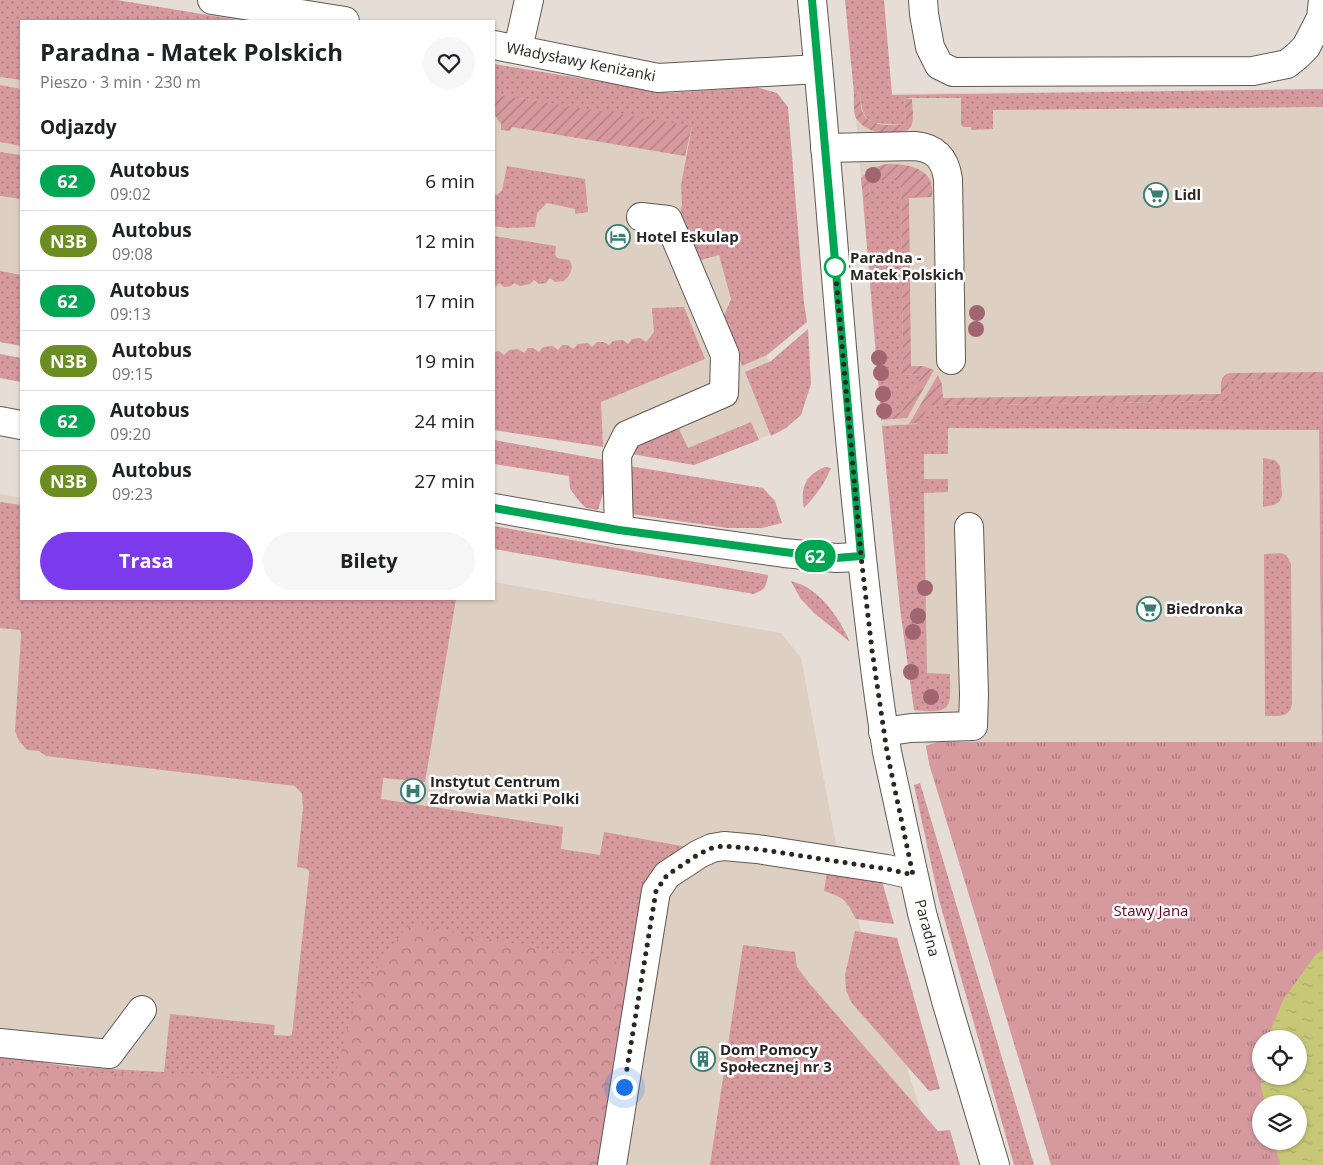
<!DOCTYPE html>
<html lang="pl">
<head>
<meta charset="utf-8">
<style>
  body { margin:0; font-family:"Open Sans",sans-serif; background:#f6f6f6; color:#202124; height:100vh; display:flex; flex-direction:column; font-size:19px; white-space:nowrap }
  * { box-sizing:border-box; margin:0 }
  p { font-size:16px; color:#757577 }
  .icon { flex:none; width:28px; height:28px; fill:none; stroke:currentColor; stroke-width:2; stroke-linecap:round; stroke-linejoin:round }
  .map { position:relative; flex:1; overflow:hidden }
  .side { position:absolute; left:20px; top:20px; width:475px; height:580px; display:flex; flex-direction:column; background:#fff; border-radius:0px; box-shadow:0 1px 4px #0004 }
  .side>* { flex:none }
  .badge { padding:0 10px; border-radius:16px; font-size:18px; line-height:32px }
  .tools { position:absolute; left:1252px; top:1030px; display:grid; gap:10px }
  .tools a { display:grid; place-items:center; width:55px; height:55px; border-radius:50%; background:#fff; box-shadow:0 1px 4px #0004; font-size:25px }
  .you { position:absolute; width:25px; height:25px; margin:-12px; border:4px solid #fff; border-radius:50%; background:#1a73e8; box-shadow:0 0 0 8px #1a73e833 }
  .map>.badge { position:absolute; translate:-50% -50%; box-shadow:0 0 0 2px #fff }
  h2 { padding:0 20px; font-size:19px; line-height:45px }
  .round { display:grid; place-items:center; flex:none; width:52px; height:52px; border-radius:26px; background:#f6f6f6 }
  .summary { display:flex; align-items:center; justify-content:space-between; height:85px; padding:0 20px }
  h1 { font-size:24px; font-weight:700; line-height:38px }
  .cta { display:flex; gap:10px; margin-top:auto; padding:10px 20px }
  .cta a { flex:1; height:58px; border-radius:30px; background:#7c3aed; color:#fff; font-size:20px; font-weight:700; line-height:58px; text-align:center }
  .cta a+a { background:#f6f6f6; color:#202124 }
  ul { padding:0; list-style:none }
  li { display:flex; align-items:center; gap:15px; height:60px; padding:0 20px; border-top:1px solid #e0e0e0 }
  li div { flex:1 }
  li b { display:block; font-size:19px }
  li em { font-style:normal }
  li .badge { min-width:55px; font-weight:700; text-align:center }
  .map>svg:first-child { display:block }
  .built { fill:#decfc3 }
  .grass { fill:url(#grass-dots) }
  .forest { fill:url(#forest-crowns) }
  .park { fill:url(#park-tufts); fill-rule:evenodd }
  .garden { fill:url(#garden-furrows) }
  .water { fill:url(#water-ripples) }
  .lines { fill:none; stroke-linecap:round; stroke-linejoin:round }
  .minor-casing { stroke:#615954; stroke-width:30 }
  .minor { stroke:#fff; stroke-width:28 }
  .tree { fill:#a16572 }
  .line-casing { stroke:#fff; stroke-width:11 }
  .line { stroke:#00a651; stroke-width:8 }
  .walk { stroke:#292623; stroke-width:5; stroke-dasharray:0 9 }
  .stop-dot { fill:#fff; stroke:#00a651; stroke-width:2.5 }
  .labels { text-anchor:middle; stroke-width:5; stroke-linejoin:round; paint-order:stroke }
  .street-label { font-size:15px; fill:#292623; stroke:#fff }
  .poi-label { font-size:15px; font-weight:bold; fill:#292623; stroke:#fff; text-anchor:start }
  .stop-label { font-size:15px; font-weight:bold; fill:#292623; stroke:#fff; text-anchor:start }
  .park-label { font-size:15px; fill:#6a0221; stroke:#fff }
</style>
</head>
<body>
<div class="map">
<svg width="1323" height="1165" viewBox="0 0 1323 1165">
  <defs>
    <pattern id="grass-dots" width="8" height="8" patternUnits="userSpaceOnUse" patternTransform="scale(1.25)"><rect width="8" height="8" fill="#d5999e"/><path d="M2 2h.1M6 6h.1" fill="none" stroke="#ad7d80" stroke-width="1.8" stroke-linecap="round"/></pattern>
    <pattern id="forest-crowns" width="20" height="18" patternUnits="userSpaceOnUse" patternTransform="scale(1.25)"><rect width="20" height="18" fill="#d5999e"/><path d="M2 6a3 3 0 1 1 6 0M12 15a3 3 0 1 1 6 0" fill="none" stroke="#ad7d80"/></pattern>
    <pattern id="park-tufts" width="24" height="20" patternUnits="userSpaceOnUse" patternTransform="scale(1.25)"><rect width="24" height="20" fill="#d5999e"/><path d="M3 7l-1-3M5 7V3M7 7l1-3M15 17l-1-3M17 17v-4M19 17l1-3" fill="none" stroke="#ad7d80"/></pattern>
    <pattern id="garden-furrows" width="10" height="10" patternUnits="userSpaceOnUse" patternTransform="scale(1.25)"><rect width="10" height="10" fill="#d5999e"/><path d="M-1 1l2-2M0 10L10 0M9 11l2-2" fill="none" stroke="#ad7d80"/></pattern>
    <pattern id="water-ripples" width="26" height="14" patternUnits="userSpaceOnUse" patternTransform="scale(1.25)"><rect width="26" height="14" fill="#c7c777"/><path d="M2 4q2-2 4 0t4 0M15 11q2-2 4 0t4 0" fill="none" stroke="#abab67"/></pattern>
  </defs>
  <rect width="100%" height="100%" fill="#e5ddd6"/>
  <g class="built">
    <path d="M 0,10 L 21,21 L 21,299 L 0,295 Z"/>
    <path d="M 1323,89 L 1323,377 L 1322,378 L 1319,429 L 1322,742 L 938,742 L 926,746 L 914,710 L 900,608 L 881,420 L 854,94 Z"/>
    <path d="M 494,93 L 754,136 L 767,355 L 781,430 L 694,465 L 603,447 L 600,402 L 494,383 Z"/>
    <path d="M 0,494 L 21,498 L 21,599 L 494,599 L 494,582 L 781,633 L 801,658 L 841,870 L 939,1165 L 0,1165 Z"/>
  </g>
  <g class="grass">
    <path d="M 0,0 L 117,0 L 244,21 L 21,21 L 21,80 L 0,77 Z"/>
    <path d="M 845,0 L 884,0 L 892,95 L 1323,89 L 1323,107 L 993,110 L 993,129 L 971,130 L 971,127 L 963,127 L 961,125 L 961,98 L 904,98 L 906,123 L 904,125 L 875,123 C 861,118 862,106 860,93 L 854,94 Z"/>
    <path d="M 494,64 L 669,93 L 756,87 L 777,93 L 788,107 L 804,303 L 807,322 L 767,355 L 742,366 L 724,316 L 731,299 L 719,255 L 694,262 L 679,218 L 682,205 L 681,185 L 692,127 L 494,94 Z"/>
    <path d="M 0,85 L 21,89 L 21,146 L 0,142 Z"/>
    <path d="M 0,152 L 21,155 L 21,199 L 0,196 Z"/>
    <path d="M 507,166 L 585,179 L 588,212 L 575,214 L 575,209 L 547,203 L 537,213 L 535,227 L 507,228 L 494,226 L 494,194 L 497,195 L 502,190 Z"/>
    <path d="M 901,179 L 903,375 L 923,374 L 901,412 L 881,414 L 863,198 L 870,197 L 869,181 Z"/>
    <path d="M 494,236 L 556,246 L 555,254 L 557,258 L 569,260 C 575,267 570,275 564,281 L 555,282 L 550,278 L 546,283 L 539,284 L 534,280 L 530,284 L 520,286 L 514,283 L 511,286 L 504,287 L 499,283 L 494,288 Z"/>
    <path d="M 0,271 L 21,275 L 21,346 L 0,342 Z"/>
    <path d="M 684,307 L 705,359 L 601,402 L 603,447 L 494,430 L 494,352 L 499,351 L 504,355 L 509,350 L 518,349 L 524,353 L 528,348 L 533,348 L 539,352 L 543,347 L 553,346 L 558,350 L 562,345 L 568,345 L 573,349 L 578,344 L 588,343 L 592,347 L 597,342 L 604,342 L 609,345 L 613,341 L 623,340 L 628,344 L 632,339 L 640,338 L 646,342 L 654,332 L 652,308 Z"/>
    <path d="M 808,329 L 811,384 L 801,415 L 786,428 L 771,436 L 745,372 L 771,361 Z"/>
    <path d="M 0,354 L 21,358 L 21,382 L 0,378 Z"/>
    <path d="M 1323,377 L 1323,826 L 930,767 L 926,746 L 938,742 L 1322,742 L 1319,430 L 948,428 L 948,454 L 924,454 L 924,479 L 948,479 L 948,492 L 924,493 L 927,673 L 950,674 C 951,709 952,714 914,710 L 900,608 L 882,426 L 917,424 L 929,406 L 1228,401 L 1228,385 L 1231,380 Z"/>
    <path d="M 751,422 L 759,440 L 694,465 L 626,453 L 632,444 L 677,425 L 688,448 Z"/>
    <path d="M 494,440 L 604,460 L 605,487 L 598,510 L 586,508 L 580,502 L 570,489 L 569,476 L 494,464 Z"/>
    <path d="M 1263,458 L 1275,460 L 1280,466 L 1282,496 L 1279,502 L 1274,505 L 1263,507 Z"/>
    <path d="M 629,466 L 763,488 L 775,501 L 782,523 L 762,528 L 727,528 L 632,514 Z"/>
    <path d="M 825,467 L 831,468 C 824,485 816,495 804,508 C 800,488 805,475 825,467 Z"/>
    <path d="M 0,502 L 21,505 L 21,599 L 456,599 L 425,782 L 383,778 L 381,799 L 563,827 L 561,849 L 600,855 L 604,832 L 698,849 L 673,860 L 600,1165 L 0,1165 L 0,1056 L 72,1067 L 164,1072 L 170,1014 L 275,1025 L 274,1035 L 289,1036 L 292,1035 L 309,874 L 309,871 L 307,869 L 297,867 L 303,808 L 302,794 L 295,786 L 46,756 L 39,751 L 27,750 L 19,741 L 15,731 L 21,635 L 20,630 L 0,628 Z"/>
    <path d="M 494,526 L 768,575 C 766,587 766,589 754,594 L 494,549 Z"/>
    <path d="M 1280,553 L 1286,555 L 1291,564 L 1292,704 C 1290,718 1277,716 1265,716 L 1264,554 Z"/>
    <path d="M 791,581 C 796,583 802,584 806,587 C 826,598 841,622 850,642 L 814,613 L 800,598 Z"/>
    <path d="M 920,783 L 1034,1165 L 1014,1165 L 939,900 L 914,785 Z"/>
    <path d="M 827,872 L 882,881 L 894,924 L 856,919 C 846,900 845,898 824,891 Z"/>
    <path d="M 855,931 L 897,938 L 940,1089 L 929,1091 L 851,1002 L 846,990 L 845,975 Z"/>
    <path d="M 743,945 L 795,952 L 797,967 L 809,983 L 938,1131 L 950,1130 L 960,1165 L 710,1165 Z"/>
  </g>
  <path class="forest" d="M 408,924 L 632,965 L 596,1165 L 0,1165 L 0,1062 L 72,1072 L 333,1082 L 357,996 Z"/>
  <path class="park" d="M 1320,536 L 1323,536 L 1323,1165 L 1051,1165 L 930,767 L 926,746 L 938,742 L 1322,742 ZM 1261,1039 L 1299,1039 L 1299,1076 L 1261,1076 ZM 1261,1104 L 1299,1104 L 1299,1141 L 1261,1141 Z"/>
  <g class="garden">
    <path d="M 860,93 C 861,99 860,108 863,113 C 869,127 891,125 904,125 L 906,123 L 904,98 L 912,99 C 912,106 915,119 911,126 C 906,136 881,134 871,130 C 866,128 859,123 856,118 C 853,112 854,101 854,94 Z"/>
    <path d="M 494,94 L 692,126 L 685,156 L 512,127 L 510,131 L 501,130 L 501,124 L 494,114 Z"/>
    <path d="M 887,164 C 909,164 936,168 932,197 L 909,198 L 911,366 L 923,366 L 934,370 L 907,418 L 881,420 L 881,414 L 901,412 L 923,374 L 903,375 L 901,180 L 869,181 L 870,197 L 863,198 L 861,178 C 869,170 876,166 887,164 Z"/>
    <path d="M 1323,372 L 1323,377 L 1322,378 L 1231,380 L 1228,385 L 1229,401 L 929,406 L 919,423 L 909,424 L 938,375 L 942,384 L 943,398 L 1221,394 C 1221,385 1219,377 1229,373 Z"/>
  </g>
  <path class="water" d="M 1323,950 L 1323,1165 L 1280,1165 L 1274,1141 L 1299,1141 L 1299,1104 L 1265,1104 L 1261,1086 L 1261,1076 L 1299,1076 L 1299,1039 L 1267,1039 L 1283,1000 L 1316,954 Z"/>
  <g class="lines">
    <defs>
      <g id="minor">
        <path d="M 212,0 L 345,21"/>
        <path d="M 812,0 C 826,142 836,285 849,428 C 859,536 870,644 887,752 L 922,913 L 947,1004 L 995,1165"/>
        <path d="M 923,0 L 924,14 L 930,47 L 939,65 L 953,72 L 1253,71 L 1287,64 L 1297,56 L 1306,47 L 1321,18 L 1323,0"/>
        <path d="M 494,45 L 658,78 L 818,69"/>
        <path d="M 518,49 L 529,0"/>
        <path d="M 825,148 L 915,146 C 936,148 945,159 948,179 L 951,360"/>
        <path d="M 0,421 L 21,425"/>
        <path d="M 494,508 L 619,530 L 784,553 L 836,558 L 861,557"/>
        <path d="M 619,530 L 617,455 L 627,435 L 724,393 L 725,355 L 668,220 L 641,217"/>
        <path d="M 883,732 L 911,728 L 973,726 L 974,694 L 969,527"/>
        <path d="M 0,1043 L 109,1054 L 142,1010"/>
        <path d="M 612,1165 L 656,891 L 667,875 L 699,854 L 712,848 L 724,846 L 757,849 L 887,869 L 913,875"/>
      </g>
    </defs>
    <use href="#minor" class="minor-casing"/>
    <use href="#minor" class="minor"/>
  </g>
  <g class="tree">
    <circle cx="873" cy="175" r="8"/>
    <circle cx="977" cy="313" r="8"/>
    <circle cx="976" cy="329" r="8"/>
    <circle cx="879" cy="358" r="8"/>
    <circle cx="881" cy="373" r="8"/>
    <circle cx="883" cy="394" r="8"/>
    <circle cx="884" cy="411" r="8"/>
    <circle cx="925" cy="588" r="8"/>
    <circle cx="918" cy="616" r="8"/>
    <circle cx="913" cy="632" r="8"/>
    <circle cx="911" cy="672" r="8"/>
    <circle cx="931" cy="697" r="8"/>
  </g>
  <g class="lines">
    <defs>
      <path id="line" d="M 494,508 L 619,530 L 784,552 L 836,558 L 861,556 L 812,0"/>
    </defs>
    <use href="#line" class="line-casing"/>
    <use href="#line" class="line"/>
    <path class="walk" d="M 624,1087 L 656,891 L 667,875 L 699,854 L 712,848 L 724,846 L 757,849 L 887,869 L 913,875 L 887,752 L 872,650 L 861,556 L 835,267"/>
  </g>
  <defs>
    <symbol id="supermarket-ring" viewBox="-11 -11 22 22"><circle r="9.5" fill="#fff" stroke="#3a7e72" stroke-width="1.5"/><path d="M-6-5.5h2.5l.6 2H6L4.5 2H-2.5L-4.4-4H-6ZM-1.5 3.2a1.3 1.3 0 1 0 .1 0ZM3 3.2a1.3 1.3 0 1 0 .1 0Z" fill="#3a7e72"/></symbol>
    <symbol id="hotel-ring" viewBox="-11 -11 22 22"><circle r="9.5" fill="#fff" stroke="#3a7e72" stroke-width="1.5"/><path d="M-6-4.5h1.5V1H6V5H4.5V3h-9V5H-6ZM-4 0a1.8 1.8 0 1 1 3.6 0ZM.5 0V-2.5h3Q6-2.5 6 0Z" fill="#3a7e72"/></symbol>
    <symbol id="hospital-ring" viewBox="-11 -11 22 22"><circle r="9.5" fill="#fff" stroke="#3a7e72" stroke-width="1.5"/><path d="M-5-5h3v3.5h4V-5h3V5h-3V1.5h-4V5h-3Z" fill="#3a7e72"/></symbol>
    <symbol id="building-ring" viewBox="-11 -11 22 22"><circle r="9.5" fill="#fff" stroke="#3a7e72" stroke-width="1.5"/><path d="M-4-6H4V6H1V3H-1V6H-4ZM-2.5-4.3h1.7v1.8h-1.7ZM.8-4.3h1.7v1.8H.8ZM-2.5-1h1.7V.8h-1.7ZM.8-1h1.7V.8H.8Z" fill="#3a7e72"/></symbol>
  </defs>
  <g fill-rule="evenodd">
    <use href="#supermarket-ring" x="1142" y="181" width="28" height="28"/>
    <use href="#hotel-ring" x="604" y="223" width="28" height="28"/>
    <use href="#supermarket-ring" x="1135" y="595" width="28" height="28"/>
    <use href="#hospital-ring" x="399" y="777" width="28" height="28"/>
    <use href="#building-ring" x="689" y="1045" width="28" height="28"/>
  </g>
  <circle class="stop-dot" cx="835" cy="267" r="10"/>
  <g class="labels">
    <g class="street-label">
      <text transform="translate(581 62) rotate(11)" y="5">Władysławy Keniżanki</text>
      <text transform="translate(927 928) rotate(75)" y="5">Paradna</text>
    </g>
    <g class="poi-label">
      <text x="1174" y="200">Lidl</text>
      <text x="636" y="242">Hotel Eskulap</text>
      <text x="1166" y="614">Biedronka</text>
      <text x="430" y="787">Instytut Centrum<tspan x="430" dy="17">Zdrowia Matki Polki</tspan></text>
      <text x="720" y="1055">Dom Pomocy<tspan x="720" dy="17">Społecznej nr 3</tspan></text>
    </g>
    <g class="stop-label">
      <text x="850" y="263">Paradna -<tspan x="850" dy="17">Matek Polskich</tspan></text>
    </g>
    <g class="park-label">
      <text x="1151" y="916">Stawy Jana</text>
    </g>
  </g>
</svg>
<div class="tools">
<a><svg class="icon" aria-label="locate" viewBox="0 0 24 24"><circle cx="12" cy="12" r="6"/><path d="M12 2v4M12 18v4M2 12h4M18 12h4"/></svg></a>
<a><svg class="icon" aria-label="layers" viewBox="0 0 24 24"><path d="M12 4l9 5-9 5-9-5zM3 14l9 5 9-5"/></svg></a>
</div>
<div class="you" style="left:624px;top:1087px"></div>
<b class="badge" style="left:815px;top:556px;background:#00a651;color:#fff">62</b>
<section class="side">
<div class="summary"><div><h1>Paradna - Matek Polskich</h1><p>Pieszo · 3 min · 230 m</p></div><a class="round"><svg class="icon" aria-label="heart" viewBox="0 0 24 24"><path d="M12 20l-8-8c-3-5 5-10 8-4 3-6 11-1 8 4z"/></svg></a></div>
<h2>Odjazdy</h2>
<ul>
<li><span class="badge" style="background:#00a651;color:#fff">62</span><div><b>Autobus</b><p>09:02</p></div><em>6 min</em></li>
<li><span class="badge" style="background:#6b8e23;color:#fff">N3B</span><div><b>Autobus</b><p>09:08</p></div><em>12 min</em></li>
<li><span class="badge" style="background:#00a651;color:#fff">62</span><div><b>Autobus</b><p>09:13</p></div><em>17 min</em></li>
<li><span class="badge" style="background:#6b8e23;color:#fff">N3B</span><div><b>Autobus</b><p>09:15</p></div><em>19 min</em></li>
<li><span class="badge" style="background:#00a651;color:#fff">62</span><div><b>Autobus</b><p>09:20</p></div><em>24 min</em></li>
<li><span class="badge" style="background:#6b8e23;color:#fff">N3B</span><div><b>Autobus</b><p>09:23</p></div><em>27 min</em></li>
</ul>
<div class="cta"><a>Trasa</a><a>Bilety</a></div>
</section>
</div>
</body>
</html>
